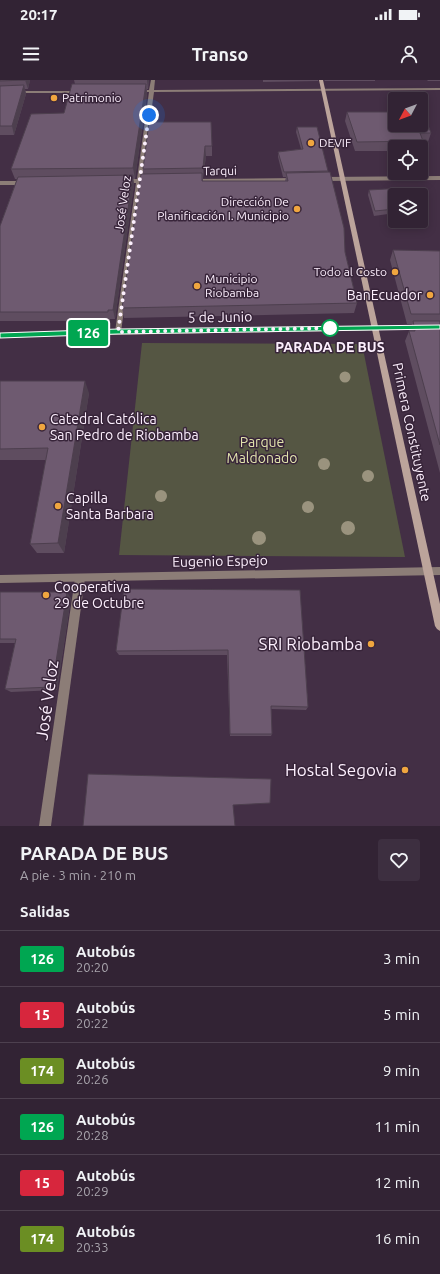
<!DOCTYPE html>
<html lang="es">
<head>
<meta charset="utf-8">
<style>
  body { margin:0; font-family:Ubuntu,sans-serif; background:#3d2f40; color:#f1f3f6; height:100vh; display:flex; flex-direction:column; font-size:15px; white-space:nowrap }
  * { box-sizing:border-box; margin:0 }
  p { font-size:13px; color:#a8a4ac }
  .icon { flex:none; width:22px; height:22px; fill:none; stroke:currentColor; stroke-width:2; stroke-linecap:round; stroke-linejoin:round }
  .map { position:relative; height:746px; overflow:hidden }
  .drawer { display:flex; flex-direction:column; background:#322334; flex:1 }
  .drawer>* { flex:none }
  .badge { padding:0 8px; border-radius:3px; font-size:14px; line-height:26px }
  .needle { width:26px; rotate:229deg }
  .tools { position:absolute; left:388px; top:12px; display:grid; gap:8px }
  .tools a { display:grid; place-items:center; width:40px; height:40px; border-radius:4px; background:#322334; box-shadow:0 2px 10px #0003,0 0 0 1px #4d404f; font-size:20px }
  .you { position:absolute; width:20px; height:20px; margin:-10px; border:3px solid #fff; border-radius:50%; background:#1a73e8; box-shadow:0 0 0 6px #1a73e833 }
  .map>.badge { position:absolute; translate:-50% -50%; box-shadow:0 0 0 2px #fff }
  h2 { padding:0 20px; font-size:15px; line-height:36px }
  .round { display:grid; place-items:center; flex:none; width:42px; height:42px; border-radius:4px; background:#3d2f40 }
  .overview { display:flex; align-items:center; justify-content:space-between; height:68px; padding:0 20px }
  h1 { font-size:19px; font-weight:600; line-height:30px }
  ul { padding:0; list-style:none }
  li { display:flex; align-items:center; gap:12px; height:56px; padding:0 20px; border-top:1px solid #4d404f }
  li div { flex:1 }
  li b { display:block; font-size:15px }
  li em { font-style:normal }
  li .badge { min-width:44px; font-weight:700; text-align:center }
  .status { display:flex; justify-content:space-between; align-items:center; height:28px; padding:0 20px; background:#322334; direction:ltr }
  .status svg { height:11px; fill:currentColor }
  header { display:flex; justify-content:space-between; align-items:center; height:52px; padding:0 20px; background:#322334; font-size:18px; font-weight:600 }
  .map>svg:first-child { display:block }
  .green { fill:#555643 }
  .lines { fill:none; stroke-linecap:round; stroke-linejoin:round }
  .minor { fill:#8c7d77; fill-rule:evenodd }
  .tertiary { fill:#8c7d77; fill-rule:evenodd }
  .secondary { fill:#bca49b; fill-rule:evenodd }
  .tree { fill:#9a937e }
  .wall { fill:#5f4d60 }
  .shaded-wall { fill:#4d3f4e }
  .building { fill:#6e5a70; stroke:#4d3f4e }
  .line { fill:#00a651; stroke:#fff }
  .walk { stroke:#fceffd; stroke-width:4; stroke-dasharray:0 7.2 }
  .poi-dot { fill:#f0a63f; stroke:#38253a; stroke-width:1.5 }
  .stop-dot { fill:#fff; stroke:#00a651; stroke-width:2 }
  .labels { text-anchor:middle; stroke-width:3; stroke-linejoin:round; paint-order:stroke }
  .far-poi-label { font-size:12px; fill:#fceffd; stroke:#38253a; text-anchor:start }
  .far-street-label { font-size:12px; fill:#fceffd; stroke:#38253a }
  .poi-label { font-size:14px; fill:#fceffd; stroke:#38253a; text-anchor:start }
  .street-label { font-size:14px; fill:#fceffd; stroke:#38253a }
  .stop-label { font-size:14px; font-weight:bold; fill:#fceffd; stroke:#38253a }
  .park-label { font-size:14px; fill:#e1e4ac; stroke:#38253a }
  .near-poi-label { font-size:17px; fill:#fceffd; stroke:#38253a; text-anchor:end }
  .near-street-label { font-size:17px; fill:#fceffd; stroke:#38253a }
</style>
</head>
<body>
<div class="status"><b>20:17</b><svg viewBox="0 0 49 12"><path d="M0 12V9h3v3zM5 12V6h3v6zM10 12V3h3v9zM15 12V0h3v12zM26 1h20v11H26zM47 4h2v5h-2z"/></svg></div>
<header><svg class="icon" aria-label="menu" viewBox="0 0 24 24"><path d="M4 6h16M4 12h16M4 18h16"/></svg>Transo<svg class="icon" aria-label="person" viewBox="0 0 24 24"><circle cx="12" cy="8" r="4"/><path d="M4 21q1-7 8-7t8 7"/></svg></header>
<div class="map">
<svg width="440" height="746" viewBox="0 0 440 746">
  <rect width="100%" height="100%" fill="#432f45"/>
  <path class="green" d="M 142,263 L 362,264 L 405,477 L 119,475 Z"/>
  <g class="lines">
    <g class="minor">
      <path d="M 151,0 L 155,0 L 154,10 L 440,8 L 440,10 L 154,12 L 142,99 L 149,99 L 152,101 L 149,103 L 141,103 L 121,252 L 118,254 L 115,252 L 136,103 L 123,103 L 120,101 L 123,99 L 137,99 L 149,12 L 137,12 L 135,11 L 137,10 L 149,10 Z"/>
      <path d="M 0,11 L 81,11 L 83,12 L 81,13 L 0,13 Z"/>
      <path d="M 440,96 L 440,100 L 323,101 L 320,99 L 323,97 Z"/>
      <path d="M 295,98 L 298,100 L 297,101 L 193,103 L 190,101 L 193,99 Z"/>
      <path d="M 0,101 L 25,101 L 28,103 L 25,105 L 0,105 Z"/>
      <path d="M 80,494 L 83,495 L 85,498 L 51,746 L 39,746 L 75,498 L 77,495 Z"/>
    </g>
    <g class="tertiary">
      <path d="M 440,245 L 440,249 L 0,257 L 0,253 Z"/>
      <path d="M 440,487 L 440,495 L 0,503 L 0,495 Z"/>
    </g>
    <path class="secondary" d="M 319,0 L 323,0 L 440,524 L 440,551 L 437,549 L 435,546 Z"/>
  </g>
  <g class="tree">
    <circle cx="345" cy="297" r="5.5"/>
    <circle cx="324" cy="384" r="6"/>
    <circle cx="368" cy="396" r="6"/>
    <circle cx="161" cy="416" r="6"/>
    <circle cx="308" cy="427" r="6"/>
    <circle cx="348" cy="448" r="7"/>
    <circle cx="259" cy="458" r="7"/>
  </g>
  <g class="wall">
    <path d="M 0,0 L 30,0 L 28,9 L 25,9 L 26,14 L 14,55 L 0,55 Z"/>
    <path d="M 74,0 L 149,0 L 148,9 L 147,9 L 147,14 L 135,99 L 133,99 L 134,105 L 115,239 L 110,239 L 110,241 L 0,241 L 0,146 L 17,99 L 15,99 L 11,89 L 64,33 L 75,4 Z"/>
    <path d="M 263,0 L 318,0 L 318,1 L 263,2 Z"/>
    <path d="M 324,0 L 375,0 L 375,1 L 325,1 Z"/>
    <path d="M 427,0 L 440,0 L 440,1 L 428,1 Z"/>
    <path d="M 347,32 L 431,53 L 428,62 L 423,62 L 421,67 L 395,67 L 395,71 L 355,71 L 345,41 Z"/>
    <path d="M 149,42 L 212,66 L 212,76 L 206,76 L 203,98 L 203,101 L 285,101 L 286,97 L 283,97 L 278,77 L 278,72 L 301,69 L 296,52 L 297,47 L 328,91 L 345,172 L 357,223 L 354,233 L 124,238 L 122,228 L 143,94 L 143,89 Z"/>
    <path d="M 369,110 L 395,115 L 395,133 L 374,136 L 368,115 Z"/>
    <path d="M 393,170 L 440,171 L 440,393 L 405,261 L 412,244 L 407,244 L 390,180 Z"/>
    <path d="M 0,301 L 89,313 L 64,473 L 37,473 L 30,464 L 46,380 L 0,380 Z"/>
    <path d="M 300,510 L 308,627 L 306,630 L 271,629 L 272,654 L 271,656 L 230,656 L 227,575 L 119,575 L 116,571 Z"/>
    <path d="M 0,512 L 71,518 L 57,610 L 11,612 L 5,609 L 15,563 L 0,563 Z"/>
  </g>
  <g class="shaded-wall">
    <path d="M 25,0 L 30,0 L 28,9 Z"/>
    <path d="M 147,0 L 149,0 L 148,9 Z"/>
    <path d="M 146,4 L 147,14 L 135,99 L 133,88 Z"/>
    <path d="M 24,5 L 26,14 L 14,55 L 12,46 Z"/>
    <path d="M 205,66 L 206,76 L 203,98 L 203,88 Z"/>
    <path d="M 133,95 L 134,105 L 115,239 L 113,230 Z"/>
    <path d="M 85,301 L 89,313 L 64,473 L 58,463 Z"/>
    <path d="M 67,512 L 71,518 L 57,610 L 52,607 Z"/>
  </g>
  <g class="building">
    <path d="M 0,0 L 25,0 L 0,1 Z"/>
    <path d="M 72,4 L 146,4 L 133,88 L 11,89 L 31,34 L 64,33 Z"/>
    <path d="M 24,5 L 12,46 L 0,46 L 0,6 Z"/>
    <path d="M 347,32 L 395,32 L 395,45 L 421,45 L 421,32 L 423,32 L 431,53 L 420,53 L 423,61 L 357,62 Z"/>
    <path d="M 149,42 L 211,42 L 212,66 L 205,66 L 203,88 L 143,89 Z"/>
    <path d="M 297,47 L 317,47 L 328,91 L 284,92 L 278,72 L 303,69 Z"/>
    <path d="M 330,92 L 344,148 L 345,172 L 357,223 L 122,228 L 141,94 L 202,93 L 202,101 L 288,101 L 286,93 Z"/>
    <path d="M 133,95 L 113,230 L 108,230 L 108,232 L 0,232 L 0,146 L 18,97 Z"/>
    <path d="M 403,108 L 401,115 L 395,115 L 395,129 L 375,131 L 369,110 Z"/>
    <path d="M 393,170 L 440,171 L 440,234 L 411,234 Z"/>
    <path d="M 413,241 L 440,241 L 440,365 L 409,251 L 415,251 Z"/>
    <path d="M 0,301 L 85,301 L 58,463 L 30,464 L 48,368 L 0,369 Z"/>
    <path d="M 124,509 L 300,510 L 308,627 L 271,626 L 272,654 L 230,654 L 228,570 L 116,571 Z"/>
    <path d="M 0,512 L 67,512 L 52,607 L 5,609 L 16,559 L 0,559 Z"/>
    <path d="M 88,694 L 271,699 L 270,723 L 233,725 L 235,746 L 83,746 Z"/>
  </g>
  <path class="line" d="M 440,245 L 440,249 L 118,254 L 0,258 L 0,253 L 118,249 Z"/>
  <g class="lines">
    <path class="walk" d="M 149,35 L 118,252 L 330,248"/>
  </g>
  <g class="poi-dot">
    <circle cx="54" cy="18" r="4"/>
    <circle cx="311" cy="63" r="4"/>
    <circle cx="297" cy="129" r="4"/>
    <circle cx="395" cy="192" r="4"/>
    <circle cx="197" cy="206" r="4"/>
    <circle cx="430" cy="215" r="4"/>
    <circle cx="42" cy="347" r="4"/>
    <circle cx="58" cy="426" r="4"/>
    <circle cx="46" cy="515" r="4"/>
    <circle cx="371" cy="564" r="4"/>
    <circle cx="405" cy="690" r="4"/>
  </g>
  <circle class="stop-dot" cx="330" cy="248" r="8"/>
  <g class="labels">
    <g class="far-poi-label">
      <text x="62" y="22">Patrimonio</text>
      <text x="319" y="67">DEVIF</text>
      <text x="289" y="126" text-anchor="end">Dirección De<tspan x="289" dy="14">Planificación I. Municipio</tspan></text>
      <text x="387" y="196" text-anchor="end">Todo al Costo</text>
      <text x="205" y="203">Municipio<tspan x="205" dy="14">Riobamba</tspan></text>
    </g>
    <g class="far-street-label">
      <text transform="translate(220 91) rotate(-1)" y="4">Tarqui</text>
      <text transform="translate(123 124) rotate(-82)" y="4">José Veloz</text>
    </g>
    <g class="poi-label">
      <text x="422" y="220" text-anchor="end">BanEcuador</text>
      <text x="50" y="344">Catedral Católica<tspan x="50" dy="16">San Pedro de Riobamba</tspan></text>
      <text x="66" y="423">Capilla<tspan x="66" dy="16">Santa Barbara</tspan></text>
      <text x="54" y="512">Cooperativa<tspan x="54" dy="16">29 de Octubre</tspan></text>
    </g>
    <g class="street-label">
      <text transform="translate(220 237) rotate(-1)" y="5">5 de Junio</text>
      <text transform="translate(412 352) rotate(78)" y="5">Primera Constituyente</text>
      <text transform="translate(220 481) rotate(-1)" y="5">Eugenio Espejo</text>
    </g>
    <g class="stop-label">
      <text x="330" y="272">PARADA DE BUS</text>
    </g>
    <g class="park-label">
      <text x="262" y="367">Parque<tspan x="262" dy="16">Maldonado</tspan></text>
    </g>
    <g class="near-poi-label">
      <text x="363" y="570">SRI Riobamba</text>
      <text x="397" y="696">Hostal Segovia</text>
    </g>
    <g class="near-street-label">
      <text transform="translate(47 620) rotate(-82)" y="6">José Veloz</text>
    </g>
  </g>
</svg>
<div class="tools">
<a><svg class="needle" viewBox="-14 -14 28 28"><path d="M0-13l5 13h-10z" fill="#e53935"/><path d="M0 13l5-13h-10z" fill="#a8a4ac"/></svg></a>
<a><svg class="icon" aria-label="locate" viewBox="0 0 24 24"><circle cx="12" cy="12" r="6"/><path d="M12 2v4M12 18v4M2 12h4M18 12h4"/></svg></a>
<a><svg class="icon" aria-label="layers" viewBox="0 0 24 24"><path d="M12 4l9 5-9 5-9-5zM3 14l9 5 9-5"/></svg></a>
</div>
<div class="you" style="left:149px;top:35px"></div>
<b class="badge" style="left:88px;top:253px;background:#00a651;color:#fff">126</b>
</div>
<section class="drawer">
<div class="overview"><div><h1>PARADA DE BUS</h1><p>A pie · 3 min · 210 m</p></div><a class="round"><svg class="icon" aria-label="heart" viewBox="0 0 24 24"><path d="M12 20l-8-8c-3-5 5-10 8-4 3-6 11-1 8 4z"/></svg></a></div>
<h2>Salidas</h2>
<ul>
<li><span class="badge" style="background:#00a651;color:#fff">126</span><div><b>Autobús</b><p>20:20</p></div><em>3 min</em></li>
<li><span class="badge" style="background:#d7263d;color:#fff">15</span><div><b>Autobús</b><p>20:22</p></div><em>5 min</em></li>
<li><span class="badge" style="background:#6b8e23;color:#fff">174</span><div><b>Autobús</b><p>20:26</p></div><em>9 min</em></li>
<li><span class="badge" style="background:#00a651;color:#fff">126</span><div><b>Autobús</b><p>20:28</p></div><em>11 min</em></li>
<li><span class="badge" style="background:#d7263d;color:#fff">15</span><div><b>Autobús</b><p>20:29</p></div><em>12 min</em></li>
<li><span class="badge" style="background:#6b8e23;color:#fff">174</span><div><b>Autobús</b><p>20:33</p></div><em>16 min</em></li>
</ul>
</section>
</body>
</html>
